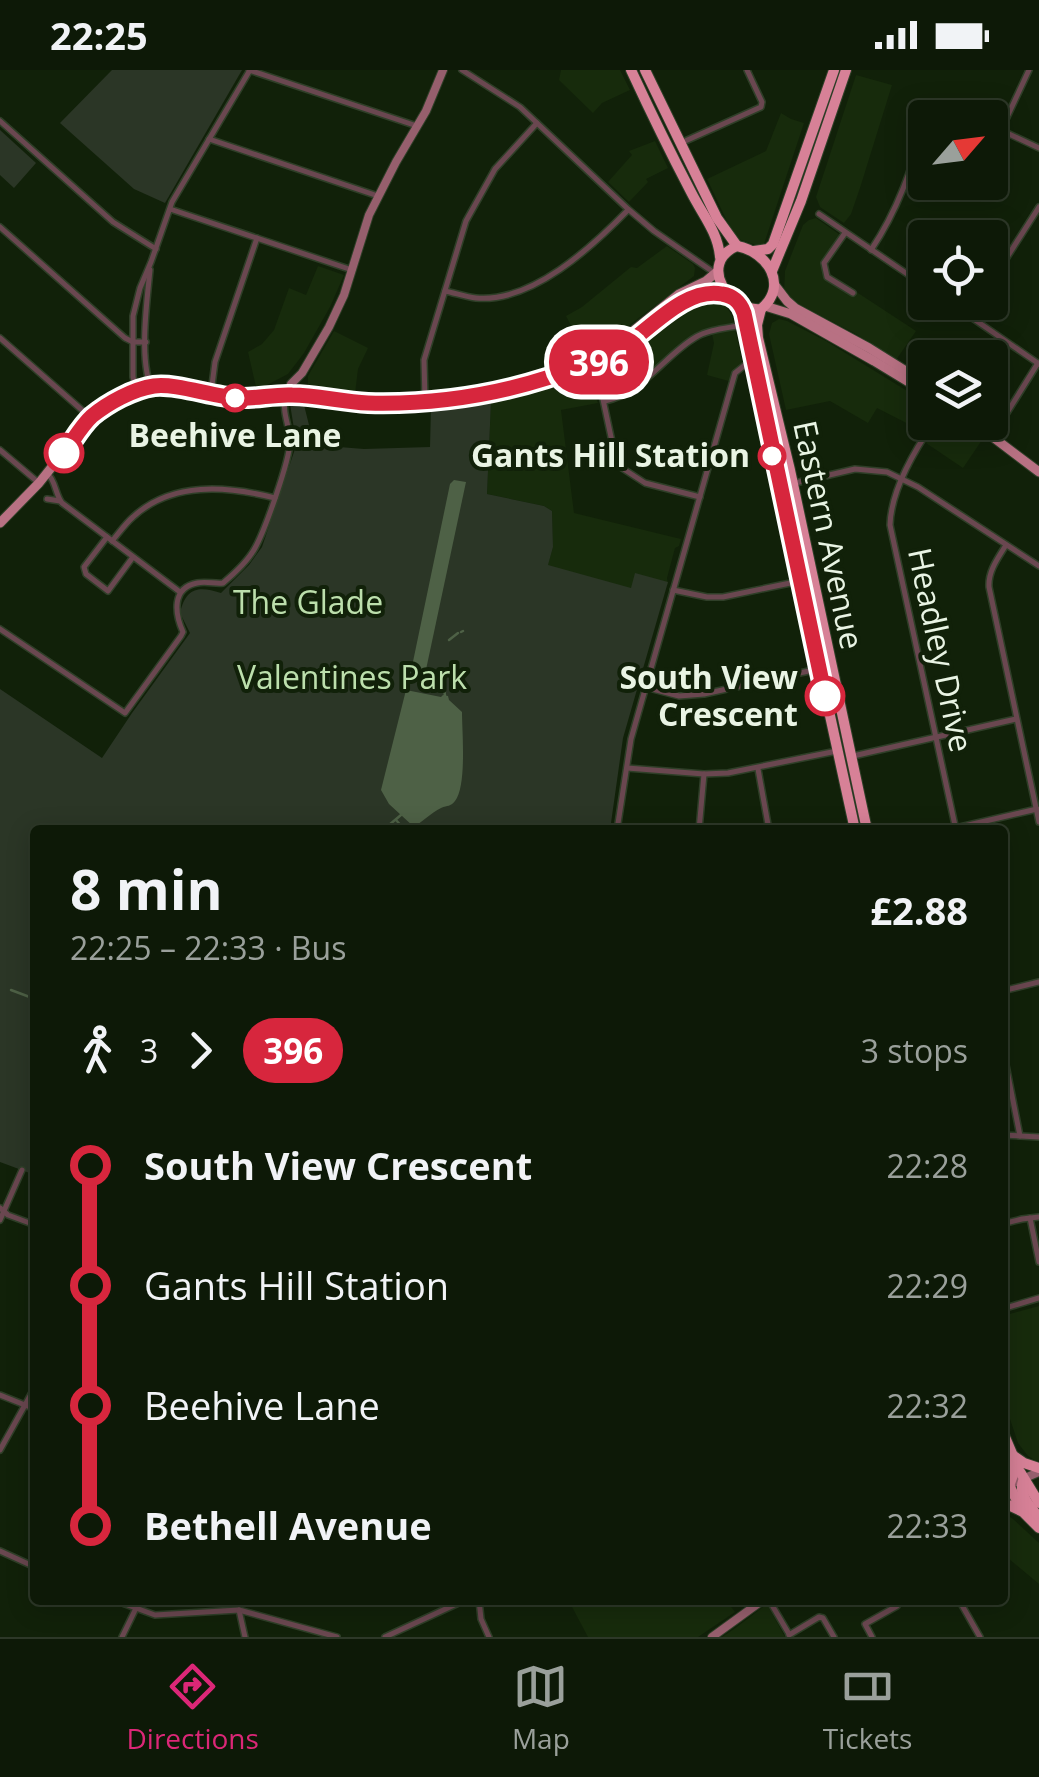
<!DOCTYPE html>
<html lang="en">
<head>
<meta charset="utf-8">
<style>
  body { margin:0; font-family:"Open Sans",sans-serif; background:#1b2615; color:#f1f3f6; height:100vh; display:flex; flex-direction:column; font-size:38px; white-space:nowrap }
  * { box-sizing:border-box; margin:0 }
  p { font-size:32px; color:#9aa09b }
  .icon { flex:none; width:55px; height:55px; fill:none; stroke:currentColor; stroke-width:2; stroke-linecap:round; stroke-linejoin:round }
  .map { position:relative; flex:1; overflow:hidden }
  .drawer { position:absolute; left:30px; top:755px; width:978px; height:780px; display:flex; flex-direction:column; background:#0d1907; border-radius:10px; box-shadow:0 5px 25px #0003,0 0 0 2px #2d3828 }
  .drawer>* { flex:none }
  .badge { padding:0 20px; border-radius:32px; font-size:35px; line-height:65px }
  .needle { width:65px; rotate:62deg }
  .tools { position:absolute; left:908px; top:30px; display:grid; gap:20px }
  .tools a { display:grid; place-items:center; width:100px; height:100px; border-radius:10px; background:#0d1907; box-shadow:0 5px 25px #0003,0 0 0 2px #2d3828; font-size:50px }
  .map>.badge { position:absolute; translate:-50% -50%; box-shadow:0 0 0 5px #fff }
  .legs { display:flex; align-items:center; gap:15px; height:110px; padding:0 40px; font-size:32px }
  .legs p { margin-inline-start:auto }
  .headline { display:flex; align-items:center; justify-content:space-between; height:170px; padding:0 40px }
  h1 { font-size:55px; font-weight:700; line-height:75px }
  ul { padding:0 40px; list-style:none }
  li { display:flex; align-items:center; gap:35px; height:120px; font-size:38px }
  li i { display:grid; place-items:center; width:15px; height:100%; margin:0 12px; background:currentColor }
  li i::after { content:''; width:25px; height:25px; margin:-12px; border:8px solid; border-radius:50%; background:#0d1907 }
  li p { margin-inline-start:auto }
  li:first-child i { background:linear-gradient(#0000 50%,currentColor 0) }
  li:last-child i { background:linear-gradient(currentColor 50%,#0000 0) }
  .status { display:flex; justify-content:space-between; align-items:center; height:70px; padding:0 50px; background:#0d1907; direction:ltr }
  .status svg { height:28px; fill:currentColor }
  .tab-bar { display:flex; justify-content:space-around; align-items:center; height:140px; border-top:2px solid #2d3828; background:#0d1907; font-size:28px; color:#9aa09b }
  .tab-bar a { display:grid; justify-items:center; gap:5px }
  .tab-bar .selected { color:#db2777 }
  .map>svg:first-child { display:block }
  .built { fill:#172b0c }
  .green { fill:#2b3626 }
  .water { fill:#4e6146 }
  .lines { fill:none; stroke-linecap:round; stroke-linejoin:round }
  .stream { stroke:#4e6146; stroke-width:2.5 }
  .street-casing { stroke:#2f3f28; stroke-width:8 }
  .secondary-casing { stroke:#2f3f28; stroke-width:10 }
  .primary-casing { stroke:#2f3f28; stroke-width:11 }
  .highway-casing { stroke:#2f3f28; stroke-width:12 }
  .street { stroke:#6a4750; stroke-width:5 }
  .secondary { stroke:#965f6d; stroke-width:8 }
  .primary { stroke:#b87183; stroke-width:9 }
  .highway { stroke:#d78197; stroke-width:10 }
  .line-1-casing { stroke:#fff; stroke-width:22 }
  .line-1 { stroke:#d7263d; stroke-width:15 }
  .stop-1-dot { fill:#fff; stroke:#d7263d; stroke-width:5 }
  .labels { text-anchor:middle; stroke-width:8; stroke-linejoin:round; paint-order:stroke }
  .stop-label { font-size:32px; font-weight:bold; fill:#e9f4e4; stroke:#112109; text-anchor:end }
  .street-label { font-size:32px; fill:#e9f4e4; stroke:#112109 }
  .park-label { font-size:32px; fill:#bcdfac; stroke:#112109 }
</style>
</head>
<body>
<div class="status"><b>22:25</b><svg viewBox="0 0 49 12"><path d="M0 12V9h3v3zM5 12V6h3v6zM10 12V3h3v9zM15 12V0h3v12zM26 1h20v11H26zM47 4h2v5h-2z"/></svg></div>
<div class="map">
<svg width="1039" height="1567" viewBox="0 0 1039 1567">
  <rect width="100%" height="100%" fill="#112109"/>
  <g class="built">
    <path d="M 561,0 L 620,0 L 630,20 L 602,33 L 593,43 L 559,10 Z"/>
    <path d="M 856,5 L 892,15 L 860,118 L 851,144 L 844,153 L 820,137 L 816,127 Z"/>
    <path d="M 781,43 L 791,49 L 804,53 L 764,174 L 756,175 L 738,169 L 732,162 L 707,109 L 766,81 Z"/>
    <path d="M 655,71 L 668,98 L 646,109 L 648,112 L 629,132 L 608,112 L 632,85 L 629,81 Z"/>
    <path d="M 816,148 L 843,167 L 827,190 L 829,204 L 916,261 L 896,290 L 854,263 L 790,230 L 784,223 L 785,201 L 803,155 L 809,150 Z"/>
    <path d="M 667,176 L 693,194 L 695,198 L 694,206 L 619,263 L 585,283 L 566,246 L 582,237 L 631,197 L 637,198 Z"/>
    <path d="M 318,196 L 344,205 L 330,237 L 304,283 L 288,304 L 267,315 L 256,317 L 248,282 L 262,274 L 274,260 L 289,218 L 306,225 Z"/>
    <path d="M 705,227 L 722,231 L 732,245 L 743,295 L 732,312 L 707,305 L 714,273 L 712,264 L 700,267 L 623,327 L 610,333 L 608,324 L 598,306 L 599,299 L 633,277 L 679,240 L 691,232 Z"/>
    <path d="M 779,249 L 787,251 L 826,271 L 925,332 L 925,352 L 928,353 L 922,361 L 877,338 L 868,353 L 830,331 L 786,340 L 769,264 L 772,253 Z"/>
    <path d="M 334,261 L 368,278 L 358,299 L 355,324 L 322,321 L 308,316 L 308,306 Z"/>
    <path d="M 581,308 L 588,309 L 598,333 L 561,340 L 574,443 L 681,469 L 679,476 L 675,478 L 667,508 L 668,514 L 506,636 L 553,477 L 552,441 L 544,436 L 487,424 L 491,332 L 544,319 Z"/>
    <path d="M 940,353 L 958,353 L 982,370 L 963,398 L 926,373 Z"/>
    <path d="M 1039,1236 L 1039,1391 L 1036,1391 L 1028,1386 L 1018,1373 L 1005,1334 L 1002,1323 L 1002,1246 Z"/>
    <path d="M 1003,1442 L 1013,1449 L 1039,1473 L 1039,1514 L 1003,1484 Z"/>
    <path d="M 569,1530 L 726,1530 L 735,1542 L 698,1567 L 588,1567 L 571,1535 L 564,1532 Z"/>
    <path d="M 767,1534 L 785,1567 L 722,1567 L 734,1559 Z"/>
  </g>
  <g class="green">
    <path d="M 112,0 L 242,0 L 165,133 L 134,119 L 60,53 Z"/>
    <path d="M 0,60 L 36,93 L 14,118 L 0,105 Z"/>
    <path d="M 491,332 L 487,424 L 544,436 L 552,441 L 553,477 L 548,495 L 631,518 L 635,503 L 668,512 L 623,668 L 610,760 L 35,760 L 35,1105 L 0,1092 L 0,619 L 102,688 L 132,643 L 190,563 L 180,543 C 186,517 199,516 221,523 L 249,495 L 262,477 L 295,379 L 296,371 L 290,334 L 304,335 L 314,375 L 364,379 L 430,377 L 431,337 L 475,335 Z"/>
  </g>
  <g class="water">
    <path d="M 454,410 L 466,412 L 424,609 L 410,606 L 450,414 Z"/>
    <path d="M 406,620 L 441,627 L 443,625 L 448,626 L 449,630 L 462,642 C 462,661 467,716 455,731 C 450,737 448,735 441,738 C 431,743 423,751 414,757 L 389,734 L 381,720 Z"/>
  </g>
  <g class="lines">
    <g class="stream">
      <path d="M 461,562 L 463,561"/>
      <path d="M 449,570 L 458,563"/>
      <path d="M 443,609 L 445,626"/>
      <path d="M 396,750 L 405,760"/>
      <path d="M 383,760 L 401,745"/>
      <path d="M 11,920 L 35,929"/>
    </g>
    <defs>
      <g id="street">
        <path d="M 249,0 L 417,56"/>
        <path d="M 462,0 L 520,37 L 628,139 L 654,161 L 716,204"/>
        <path d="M 926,48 L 930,37 L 940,32 L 974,48"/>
        <path d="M 0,51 L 113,152 L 156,179"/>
        <path d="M 990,55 L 1039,78"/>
        <path d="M 1001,60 L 1029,0"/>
        <path d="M 209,69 L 378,126"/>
        <path d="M 683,72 L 761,37 L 762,32 L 747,0"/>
        <path d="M 170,139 L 352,200"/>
        <path d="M 819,144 L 925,216"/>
        <path d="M 0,157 L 125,268 L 133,272 L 146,272"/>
        <path d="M 845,163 L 824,193 L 827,207 L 853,223"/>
        <path d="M 871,180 C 898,140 912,98 925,52"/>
        <path d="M 150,200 C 147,231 139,288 151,317"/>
        <path d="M 990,214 L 1039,137"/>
        <path d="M 445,221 C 455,223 466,227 476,228 C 532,233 592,177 628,140"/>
        <path d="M 949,232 L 1039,294"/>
        <path d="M 969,246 L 978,232"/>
        <path d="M 0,268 L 91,348"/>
        <path d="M 586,293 L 601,320 L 614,381 L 622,398 L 645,413 L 700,427"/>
        <path d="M 137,321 L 133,307 L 133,246 L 140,218 L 151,192 L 172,132 L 250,0"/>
        <path d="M 211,323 L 215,292 L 257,168"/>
        <path d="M 425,330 L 424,290 L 466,151 L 495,99 L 537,53"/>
        <path d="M 605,331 C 642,324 665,285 696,267 C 709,259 729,258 743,255"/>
        <path d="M 934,352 C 914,381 891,420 890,455 L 956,760"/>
        <path d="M 990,366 L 1000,354 L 1038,293"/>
        <path d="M 0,380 L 39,413"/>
        <path d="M 47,403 C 56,411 55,424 62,433 L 180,522"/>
        <path d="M 795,413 L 855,399 L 887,402 L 918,417 L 1039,496"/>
        <path d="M 47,429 L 60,431"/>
        <path d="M 107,467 L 84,497 L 86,504 L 108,521 L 133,487"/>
        <path d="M 112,471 C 119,463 125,454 133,447 C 172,411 227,416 275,428"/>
        <path d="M 1006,475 C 998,488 988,501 989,517 L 1039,752"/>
        <path d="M 673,520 L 707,527 L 723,527 L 800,511"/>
        <path d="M 0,559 L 125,643 L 181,566 L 183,562 C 175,544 171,518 197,513 C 206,511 215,514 223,513 C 235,503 248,491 255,478 C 265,460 290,390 290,371 C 290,355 280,340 287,325"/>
        <path d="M 645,617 L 679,626 L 704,624 L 818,599"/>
        <path d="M 853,686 L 1016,649"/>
        <path d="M 627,698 L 704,704 L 728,703 L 837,681"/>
        <path d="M 758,699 L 769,760"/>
        <path d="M 617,760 L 631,669 L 735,303 L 750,291"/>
        <path d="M 699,760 L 704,704"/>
        <path d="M 947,760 L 1037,739"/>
        <path d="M 1002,921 L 1039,912"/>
        <path d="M 1002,975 L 1020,1066"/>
        <path d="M 1002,1065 L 1039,1067"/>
        <path d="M 0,1138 L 8,1145 L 35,1155"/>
        <path d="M 1030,1148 L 1039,1192"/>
        <path d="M 0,1150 L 22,1100"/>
        <path d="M 1002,1154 L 1022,1149 L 1039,1147"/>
        <path d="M 1002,1239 L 1039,1228"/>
        <path d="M 0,1325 L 35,1339"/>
        <path d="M 0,1380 L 35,1317"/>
        <path d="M 0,1481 L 35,1497"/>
        <path d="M 114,1530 L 155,1545 L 239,1540 L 337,1567"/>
        <path d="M 479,1530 L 481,1549 L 489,1567"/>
        <path d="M 769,1530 L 789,1564"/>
        <path d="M 959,1530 L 980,1567"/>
        <path d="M 239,1540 L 245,1567"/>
        <path d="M 789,1565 L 819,1547 L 823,1548 L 834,1567"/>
        <path d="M 122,1567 L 140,1530"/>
        <path d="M 385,1567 L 465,1530"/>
        <path d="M 872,1567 L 865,1554 L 897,1536"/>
      </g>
      <g id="secondary">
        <path d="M 287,325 L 291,314 L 302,303 L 329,257 L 344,225 L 369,145 L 396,92 L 426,41 L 443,0"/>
        <path d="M 1002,1418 L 1039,1402"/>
        <path d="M 712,1567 L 763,1530"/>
      </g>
      <g id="primary">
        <path d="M 774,214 L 787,231 L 795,238 L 869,278 L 925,313"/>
        <path d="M 765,236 L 791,244 L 874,291 L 925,322"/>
        <path d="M 586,293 L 618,273 L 679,224 L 706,211 L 718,201"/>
        <path d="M 973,352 L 1039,402"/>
        <path d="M 0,453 L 39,413 L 91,348 L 121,328 L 151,317 L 167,316 L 211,325 L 242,328 L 287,325 L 371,333 L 469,328 L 521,316 L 586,293 C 625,297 667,225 706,222 C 714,221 722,224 730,225"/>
      </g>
      <g id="highway">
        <path d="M 631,0 C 650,41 670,82 691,122 C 702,144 718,162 720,187"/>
        <path d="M 645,0 L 717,148 L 737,176"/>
        <path d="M 737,176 C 768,182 789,216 761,239 C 729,242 697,193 737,176 Z"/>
        <path d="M 754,181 L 768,179 L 773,174 L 834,0"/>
        <path d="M 772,201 L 801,131 L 846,0"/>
        <path d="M 740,234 L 855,760"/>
        <path d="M 761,239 L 757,255 L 758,268 L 790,400 L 867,760"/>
        <path d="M 1002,1360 L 1019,1400 L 1039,1433"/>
        <path d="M 1002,1380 L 1013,1405 L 1009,1416"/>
        <path d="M 1014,1386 L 1024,1393 L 1039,1398"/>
        <path d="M 1002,1401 L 1022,1441 L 1039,1458"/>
        <path d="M 1023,1411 C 1018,1424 1030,1437 1039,1447"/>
        <path d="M 1002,1432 L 1021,1441"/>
      </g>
    </defs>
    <use href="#street" class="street-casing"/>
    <use href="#secondary" class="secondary-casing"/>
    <use href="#primary" class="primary-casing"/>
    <use href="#highway" class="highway-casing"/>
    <use href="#street" class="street"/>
    <use href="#secondary" class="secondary"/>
    <use href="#primary" class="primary"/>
    <use href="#highway" class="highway"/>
  </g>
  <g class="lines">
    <defs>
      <path id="line-1" d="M 64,383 C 73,371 81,356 92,346 C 108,333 133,319 154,316 C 177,313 213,327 238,328 C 256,329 274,324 292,325 C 317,325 342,332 368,333 C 444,335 516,322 586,294 C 596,294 600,291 608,287 C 643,269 681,216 722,224 C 734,226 740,232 744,243 L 825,626"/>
    </defs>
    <use href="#line-1" class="line-1-casing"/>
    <use href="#line-1" class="line-1"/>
  </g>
  <g class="stop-1-dot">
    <circle cx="235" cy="328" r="12"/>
    <circle cx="64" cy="383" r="18"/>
    <circle cx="772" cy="386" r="12"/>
    <circle cx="825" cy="626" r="18"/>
  </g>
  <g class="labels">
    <g class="stop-label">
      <text x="235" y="377" text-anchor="middle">Beehive Lane</text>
      <text x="750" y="397">Gants Hill Station</text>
      <text x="798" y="619">South View<tspan x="798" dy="37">Crescent</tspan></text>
    </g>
    <g class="street-label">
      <text transform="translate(828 465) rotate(78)" y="11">Eastern Avenue</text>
      <text transform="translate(940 580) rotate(78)" y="11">Headley Drive</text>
    </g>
    <g class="park-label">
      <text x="308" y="544">The Glade</text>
      <text x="352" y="619">Valentines Park</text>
    </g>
  </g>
</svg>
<div class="tools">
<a><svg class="needle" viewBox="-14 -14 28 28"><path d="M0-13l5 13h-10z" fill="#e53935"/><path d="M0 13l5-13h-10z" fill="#9aa09b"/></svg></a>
<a><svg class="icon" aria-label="locate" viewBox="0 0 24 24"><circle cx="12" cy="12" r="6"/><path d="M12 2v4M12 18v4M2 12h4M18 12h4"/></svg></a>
<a><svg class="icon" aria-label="layers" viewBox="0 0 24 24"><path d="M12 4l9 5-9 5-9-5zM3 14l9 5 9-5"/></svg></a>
</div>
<b class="badge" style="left:599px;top:292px;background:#d7263d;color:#fff">396</b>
<section class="drawer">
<div class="headline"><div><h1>8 min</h1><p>22:25 – 22:33 · Bus</p></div><b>£2.88</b></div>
<div class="legs"><svg class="icon" aria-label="walk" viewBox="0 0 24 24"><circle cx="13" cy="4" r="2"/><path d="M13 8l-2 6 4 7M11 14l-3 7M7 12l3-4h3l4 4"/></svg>3<svg class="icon" aria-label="forward" viewBox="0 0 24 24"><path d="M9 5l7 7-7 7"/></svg><b class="badge" style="background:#d7263d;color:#fff">396</b><p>3 stops</p></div>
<ul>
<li><i style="color:#d7263d"></i><b>South View Crescent</b><p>22:28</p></li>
<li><i style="color:#d7263d"></i><span>Gants Hill Station</span><p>22:29</p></li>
<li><i style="color:#d7263d"></i><span>Beehive Lane</span><p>22:32</p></li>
<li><i style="color:#d7263d"></i><b>Bethell Avenue</b><p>22:33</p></li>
</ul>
</section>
</div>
<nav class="tab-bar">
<a class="selected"><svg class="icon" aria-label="directions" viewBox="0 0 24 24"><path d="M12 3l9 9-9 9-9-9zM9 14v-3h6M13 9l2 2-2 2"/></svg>Directions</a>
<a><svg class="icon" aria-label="map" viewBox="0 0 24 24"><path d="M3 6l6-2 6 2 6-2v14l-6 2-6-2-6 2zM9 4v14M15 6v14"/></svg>Map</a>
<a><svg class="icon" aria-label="tickets" viewBox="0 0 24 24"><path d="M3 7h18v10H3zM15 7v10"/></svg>Tickets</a>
</nav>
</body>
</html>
